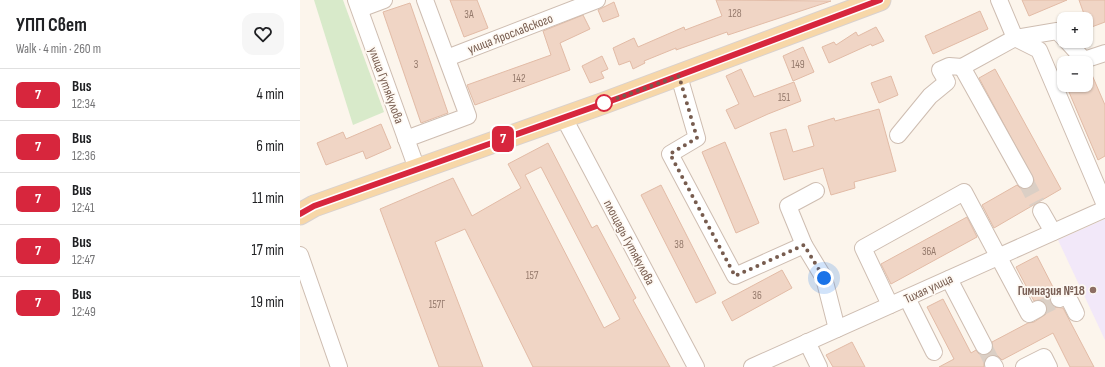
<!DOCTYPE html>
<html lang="en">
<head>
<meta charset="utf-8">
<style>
  body { margin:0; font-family:"Sofia Sans Condensed",sans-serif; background:#f6f6f6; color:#202124; height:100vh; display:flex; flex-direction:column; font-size:15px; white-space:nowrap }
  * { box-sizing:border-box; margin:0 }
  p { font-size:13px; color:#757577 }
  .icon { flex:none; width:22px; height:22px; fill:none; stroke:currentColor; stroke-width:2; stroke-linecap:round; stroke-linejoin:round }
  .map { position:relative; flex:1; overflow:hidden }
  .drawer { display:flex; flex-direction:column; background:#fff; width:300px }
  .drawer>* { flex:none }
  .badge { padding:0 8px; border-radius:6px; font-size:14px; line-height:26px }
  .controls { position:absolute; left:757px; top:12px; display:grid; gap:8px }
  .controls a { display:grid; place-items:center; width:36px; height:36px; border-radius:8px; background:#fff; box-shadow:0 1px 3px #0004; font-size:20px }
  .you { position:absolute; width:20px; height:20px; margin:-10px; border:3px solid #fff; border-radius:50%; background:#1a73e8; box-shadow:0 0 0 6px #1a73e833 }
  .map>.badge { position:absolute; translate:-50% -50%; box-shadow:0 0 0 2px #fff }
  .round { display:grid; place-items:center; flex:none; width:42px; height:42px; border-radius:12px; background:#f6f6f6 }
  .head { display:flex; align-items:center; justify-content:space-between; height:68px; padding:0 16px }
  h1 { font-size:19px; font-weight:700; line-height:30px }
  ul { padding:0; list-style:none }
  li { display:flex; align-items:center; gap:12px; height:52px; padding:0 16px; border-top:1px solid #e0e0e0 }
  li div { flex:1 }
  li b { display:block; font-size:15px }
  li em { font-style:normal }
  li .badge { min-width:44px; font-weight:700; text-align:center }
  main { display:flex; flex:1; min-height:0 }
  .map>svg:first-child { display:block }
  .education { fill:#f2e8f9 }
  .green { fill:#d8eaca }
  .building { fill:#f0d5c5; stroke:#e2bba6; fill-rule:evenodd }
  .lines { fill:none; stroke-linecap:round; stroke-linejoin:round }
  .minor-tunnel { stroke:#dbcfc5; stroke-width:16; stroke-dasharray:16 8; stroke-linecap:butt }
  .minor-casing { stroke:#cebdb1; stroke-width:18 }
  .major-casing { stroke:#d9d1ce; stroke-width:23 }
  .minor { stroke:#fff; stroke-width:16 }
  .major { stroke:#f7d7a8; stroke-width:21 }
  .line-casing { stroke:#fff; stroke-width:9 }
  .line { stroke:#d7263d; stroke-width:6 }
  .walk { stroke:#775c4f; stroke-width:4; stroke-dasharray:0 7.2 }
  .stop-dot { fill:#fff; stroke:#d7263d; stroke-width:2 }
  .education-dot { fill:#8d6e63; stroke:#fef9f3; stroke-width:1.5 }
  .labels { text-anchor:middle; stroke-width:3.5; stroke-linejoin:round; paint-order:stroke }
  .number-label { font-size:11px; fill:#957a6c }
  .street-label { font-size:13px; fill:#775c4f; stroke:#fef9f3 }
  .education-label { font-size:13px; font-weight:bold; fill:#785e54; stroke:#fef9f3; text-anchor:end }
</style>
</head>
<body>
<main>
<section class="drawer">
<div class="head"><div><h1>УПП Свет</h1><p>Walk · 4 min · 260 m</p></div><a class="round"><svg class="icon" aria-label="heart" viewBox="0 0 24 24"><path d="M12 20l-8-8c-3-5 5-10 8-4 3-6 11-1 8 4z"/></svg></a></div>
<ul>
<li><span class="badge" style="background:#d7263d;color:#fff">7</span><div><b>Bus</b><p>12:34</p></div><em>4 min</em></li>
<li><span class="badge" style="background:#d7263d;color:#fff">7</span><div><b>Bus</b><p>12:36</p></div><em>6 min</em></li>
<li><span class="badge" style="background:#d7263d;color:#fff">7</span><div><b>Bus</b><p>12:41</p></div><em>11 min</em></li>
<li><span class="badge" style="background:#d7263d;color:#fff">7</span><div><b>Bus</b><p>12:47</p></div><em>17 min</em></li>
<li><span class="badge" style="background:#d7263d;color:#fff">7</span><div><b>Bus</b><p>12:49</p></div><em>19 min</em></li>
</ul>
</section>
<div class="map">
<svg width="805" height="367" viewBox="0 0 805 367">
  <rect width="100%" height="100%" fill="#fcf5ec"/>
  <path class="education" d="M 805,219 L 805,340 L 758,240 Z"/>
  <path class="green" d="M 14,0 L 43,0 L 84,112 L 53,125 Z"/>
  <g class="building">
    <path d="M 150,0 L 177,0 L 188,28 L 164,37 Z"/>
    <path d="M 416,0 L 531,1 L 428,35 L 427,32 L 376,50 L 376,48 L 344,61 L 345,63 L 333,69 L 330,61 L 319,65 L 313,48 L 334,38 L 338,47 L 384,27 L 385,30 L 422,16 Z"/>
    <path d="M 722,0 L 767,0 L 729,16 Z"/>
    <path d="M 779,0 L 805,0 L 805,22 L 789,28 Z"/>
    <path d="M 314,2 L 319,16 L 303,22 L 298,10 Z"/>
    <path d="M 110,3 L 148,113 L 121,123 L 83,12 Z"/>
    <path d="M 680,11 L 688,29 L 633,54 L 625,36 Z"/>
    <path d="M 283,15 L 290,29 L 260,43 L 270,70 L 175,105 L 167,85 L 251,55 L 243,31 Z"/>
    <path d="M 576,27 L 584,41 L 572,46 L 571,44 L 529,63 L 522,47 L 534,42 L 536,45 L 556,32 L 558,36 Z"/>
    <path d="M 503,47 L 514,72 L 493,81 L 483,56 Z"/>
    <path d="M 302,56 L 308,69 L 301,72 L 304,78 L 290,83 L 282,66 Z"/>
    <path d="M 789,68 L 805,105 L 805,156 L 798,160 L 766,85 L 786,85 L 786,69 Z"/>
    <path d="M 441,69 L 454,97 L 494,82 L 501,101 L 468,114 L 435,129 L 426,110 L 439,104 L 426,76 Z"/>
    <path d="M 695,69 L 761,189 L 694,228 L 682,205 L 717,185 L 720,188 L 729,188 L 733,185 L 734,180 L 679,78 Z"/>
    <path d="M 591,76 L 598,95 L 579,103 L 571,83 Z"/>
    <path d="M 579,109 L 596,171 L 554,182 L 555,188 L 531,195 L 523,168 L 484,180 L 470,133 L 486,129 L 493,152 L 514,146 L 508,126 L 534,118 L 535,121 Z"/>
    <path d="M 81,124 L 91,148 L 66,159 L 63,151 L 26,165 L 17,143 L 43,132 L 46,139 Z"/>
    <path d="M 425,142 L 459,223 L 436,233 L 402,152 Z"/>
    <path d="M 248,143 L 292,228 L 297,225 L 336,298 L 333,300 L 370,367 L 233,367 L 165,229 L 135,242 L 183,367 L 139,367 L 80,209 L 153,178 L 172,216 L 221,188 L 208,164 ZM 241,167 L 320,319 L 304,328 L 225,175 Z"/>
    <path d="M 361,185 L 416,293 L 396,303 L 341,195 Z"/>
    <path d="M 667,217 L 677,237 L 591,284 L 581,264 Z"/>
    <path d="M 737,256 L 755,291 L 750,298 L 751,304 L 754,307 L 763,308 L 794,367 L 770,367 L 753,333 L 702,360 L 697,355 L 688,356 L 684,360 L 684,367 L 639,367 L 654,359 L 627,307 L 643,299 L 671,353 L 676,350 L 679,354 L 688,355 L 692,351 L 692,342 L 728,323 L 734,322 L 746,314 L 746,304 L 739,300 L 734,301 L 716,267 Z"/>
    <path d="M 482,270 L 492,288 L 432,321 L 422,302 Z"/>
    <path d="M 552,342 L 565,367 L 533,367 L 526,355 Z"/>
  </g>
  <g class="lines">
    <g class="minor-tunnel">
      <path d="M 725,180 L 737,203"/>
      <path d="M 738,309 L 759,299"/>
      <path d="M 684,346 L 693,364"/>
    </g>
    <defs>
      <g id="minor">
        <path d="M 56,0 L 117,169"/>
        <path d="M 699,0 L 715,38 L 739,50 L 805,205"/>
        <path d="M 60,9 L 84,0"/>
        <path d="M 767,41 L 784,60 L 805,53"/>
        <path d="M 147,58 L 297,0"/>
        <path d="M 379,76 L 397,138 L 370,154 L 435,276 L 504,245 L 524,278 L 537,329"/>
        <path d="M 264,118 L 396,367"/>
        <path d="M 598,135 L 630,96 L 647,82 L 640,70 L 649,66 L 662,67"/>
        <path d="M 106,139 L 168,116 L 125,0"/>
        <path d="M 725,180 L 662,67 L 715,38 L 757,31 L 764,38"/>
        <path d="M 741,211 L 753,232"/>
        <path d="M 504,245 L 488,206 L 516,191"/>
        <path d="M 0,255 L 39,367"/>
        <path d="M 649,279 L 684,346"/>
        <path d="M 607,298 L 634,352"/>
        <path d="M 759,299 L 767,295 L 776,313"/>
        <path d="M 590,305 L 563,248 L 664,192 L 729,314 L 738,309"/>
        <path d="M 507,342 L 519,367"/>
        <path d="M 693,364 L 695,367"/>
        <path d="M 452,367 L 805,209"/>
        <path d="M 724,367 L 744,357 L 749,367"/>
      </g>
      <path id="major" d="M 0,214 L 14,206 L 304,103 L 580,0"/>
    </defs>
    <use href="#minor" class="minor-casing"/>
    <use href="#major" class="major-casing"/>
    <use href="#minor" class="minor"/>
    <use href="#major" class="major"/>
  </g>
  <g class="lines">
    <defs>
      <path id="line" d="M 0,214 L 14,206 L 319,98 L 580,0"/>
    </defs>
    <use href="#line" class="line-casing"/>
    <use href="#line" class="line"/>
    <path class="walk" d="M 304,103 L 379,76 L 397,138 L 370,154 L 435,276 L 504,245 L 524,278"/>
  </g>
  <circle class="stop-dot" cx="304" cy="103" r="8"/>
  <circle class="education-dot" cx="793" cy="290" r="4"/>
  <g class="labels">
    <g class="number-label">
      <text x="435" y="17">128</text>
      <text x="169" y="18">3А</text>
      <text x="116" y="68">3</text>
      <text x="498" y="68">149</text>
      <text x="219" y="82">142</text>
      <text x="484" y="101">151</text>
      <text x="379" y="248">38</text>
      <text x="629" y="255">36А</text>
      <text x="232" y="279">157</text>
      <text x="457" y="299">36</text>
      <text x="137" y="308">157Г</text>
    </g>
    <g class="street-label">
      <text transform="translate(210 33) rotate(-21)" y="5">улица Ярославского</text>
      <text transform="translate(87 85) rotate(70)" y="5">улица Гутякулова</text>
      <text transform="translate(330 242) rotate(62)" y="5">площадь Гутякулова</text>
      <text transform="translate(628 288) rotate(-25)" y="5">Тихая улица</text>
    </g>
    <g class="education-label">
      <text x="785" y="295">Гимназия №18</text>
    </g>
  </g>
</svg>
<div class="controls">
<a>+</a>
<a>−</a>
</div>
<div class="you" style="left:524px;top:278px"></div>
<b class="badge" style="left:203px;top:139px;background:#d7263d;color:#fff">7</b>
</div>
</main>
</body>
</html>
